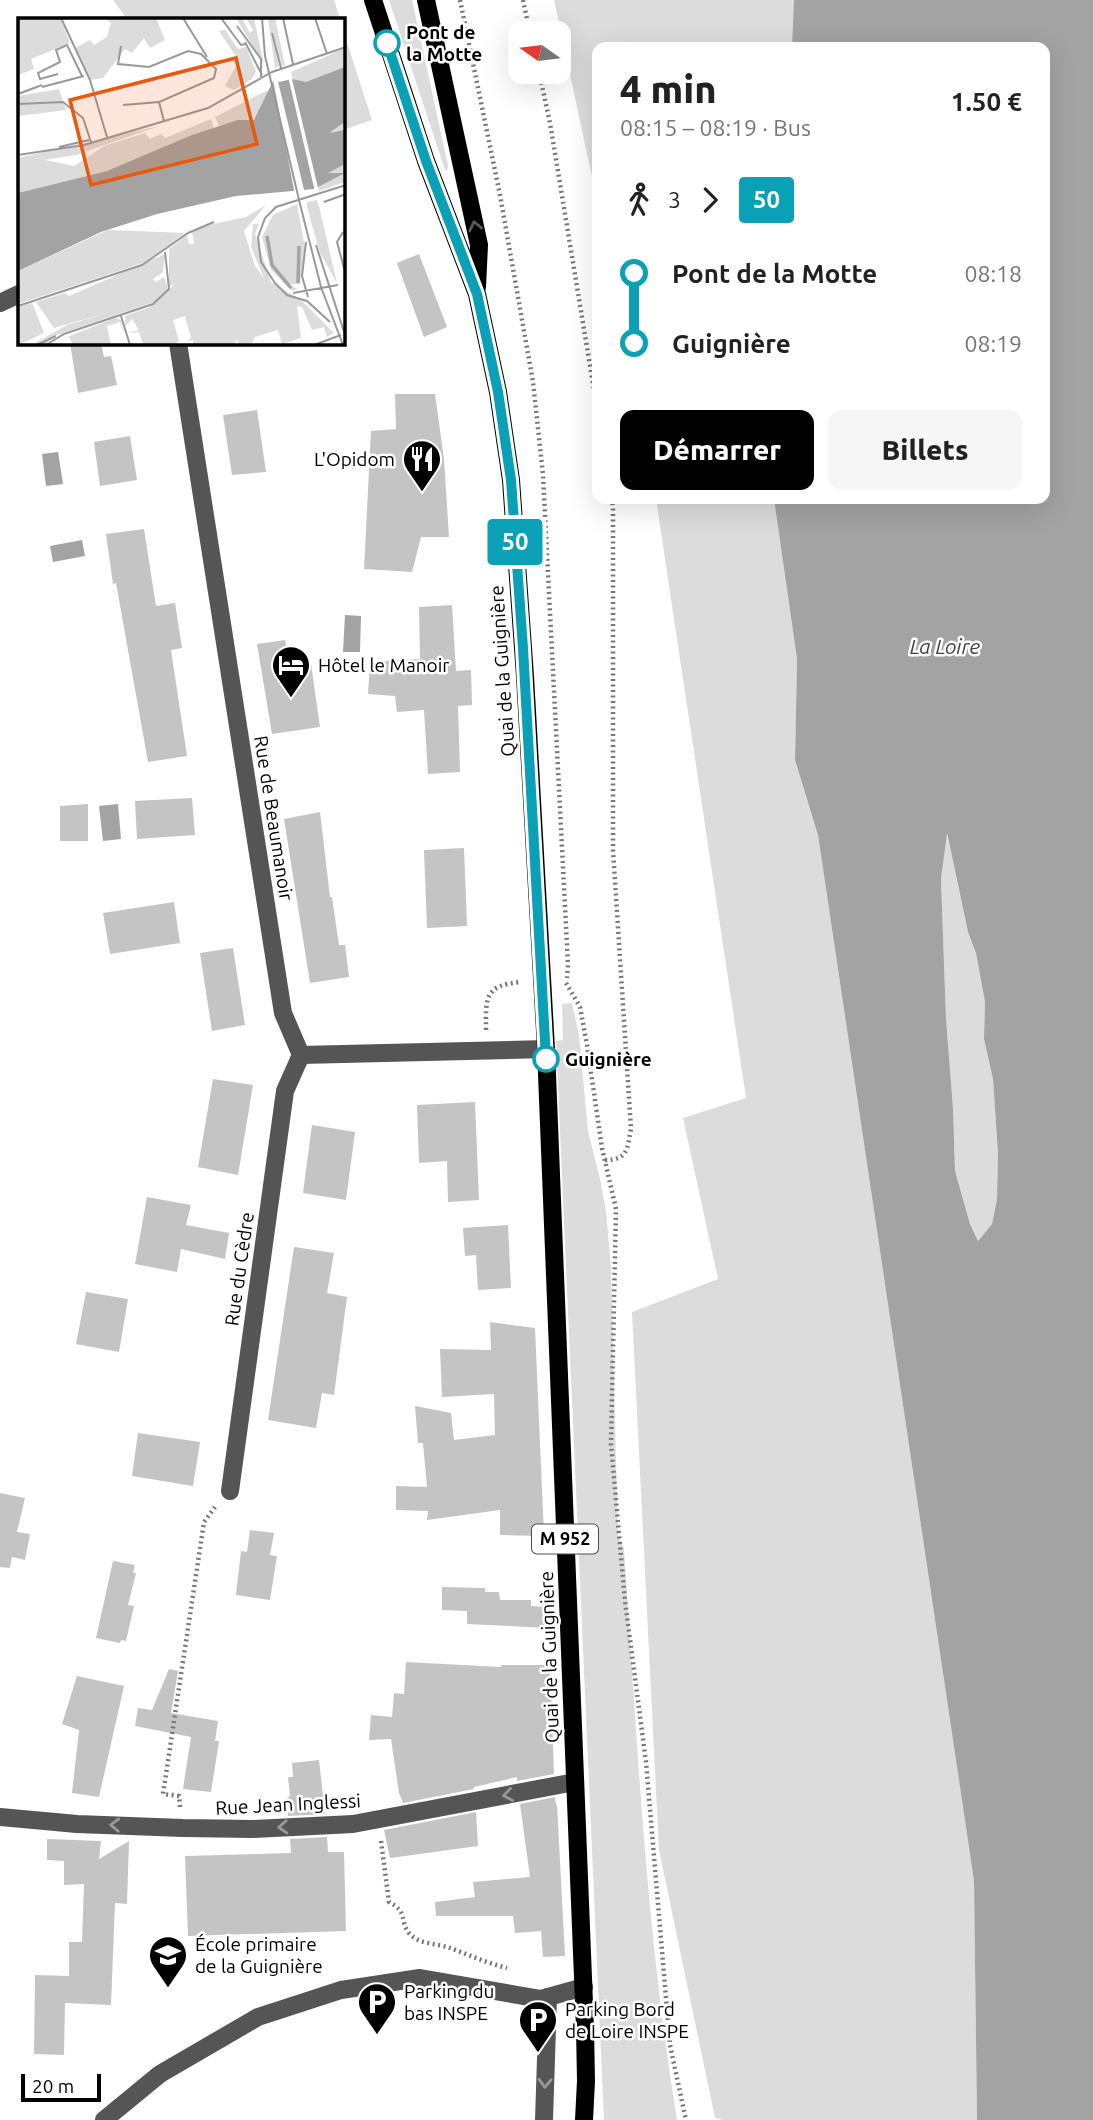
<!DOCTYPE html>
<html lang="fr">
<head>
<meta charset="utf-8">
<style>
  body { margin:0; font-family:Ubuntu,sans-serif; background:#f6f6f6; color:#222; height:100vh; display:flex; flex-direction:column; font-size:26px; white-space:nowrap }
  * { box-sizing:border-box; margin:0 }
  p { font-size:23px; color:#767676 }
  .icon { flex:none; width:38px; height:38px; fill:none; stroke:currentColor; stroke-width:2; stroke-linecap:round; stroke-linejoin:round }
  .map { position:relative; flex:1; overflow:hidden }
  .details { position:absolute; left:592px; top:42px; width:458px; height:462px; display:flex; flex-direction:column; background:#fff; border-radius:14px; box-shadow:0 7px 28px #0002 }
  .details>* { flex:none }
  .badge { padding:0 14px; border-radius:5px; font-size:24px; line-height:46px }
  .needle { width:46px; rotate:284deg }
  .controls { position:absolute; left:508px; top:21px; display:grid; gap:14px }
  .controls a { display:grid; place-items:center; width:63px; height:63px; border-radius:14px; background:#fff; box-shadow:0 7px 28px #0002; font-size:35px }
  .scale { position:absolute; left:21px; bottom:18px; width:80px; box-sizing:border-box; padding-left:7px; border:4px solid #000; border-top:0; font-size:19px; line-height:24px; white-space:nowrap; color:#000; -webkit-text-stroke:5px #fff; paint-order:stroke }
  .map>.badge { position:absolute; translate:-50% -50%; box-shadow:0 0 0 4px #fff }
  .legs { display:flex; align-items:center; gap:10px; height:77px; padding:0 28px; font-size:23px }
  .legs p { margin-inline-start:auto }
  .overview { display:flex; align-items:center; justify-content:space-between; height:119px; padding:0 28px }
  h1 { font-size:38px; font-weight:800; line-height:52px }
  .action { display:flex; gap:14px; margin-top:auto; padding:14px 28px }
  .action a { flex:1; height:80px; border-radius:14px; background:#000; color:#fff; font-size:28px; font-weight:800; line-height:80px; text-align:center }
  .action a+a { background:#f6f6f6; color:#222 }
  ul { padding:0 28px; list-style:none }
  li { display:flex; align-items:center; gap:24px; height:70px; font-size:26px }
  li i { display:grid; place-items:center; width:10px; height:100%; margin:0 9px; background:currentColor }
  li i::after { content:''; width:18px; height:18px; margin:-9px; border:5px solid; border-radius:50%; background:#fff }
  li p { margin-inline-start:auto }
  li:first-child i { background:linear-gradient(#0000 50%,currentColor 0) }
  li:last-child i { background:linear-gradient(currentColor 50%,#0000 0) }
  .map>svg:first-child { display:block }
  .green { fill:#dcdcdc }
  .water { fill:#a3a3a3; fill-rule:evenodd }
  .building { fill:#c4c4c4 }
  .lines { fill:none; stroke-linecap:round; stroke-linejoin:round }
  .path { stroke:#777; stroke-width:4.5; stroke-dasharray:2 3.5; stroke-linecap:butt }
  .minor { stroke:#555; stroke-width:18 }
  .major { stroke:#000; stroke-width:18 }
  .oneway { stroke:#595959 }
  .oneway2 { stroke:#999 }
  .line-1-casing { stroke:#fff; stroke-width:16 }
  .line-1 { stroke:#0aa0b6; stroke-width:10 }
  .stop-1-dot { fill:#fff; stroke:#0aa0b6; stroke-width:3.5 }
  .labels { text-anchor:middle; stroke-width:5; stroke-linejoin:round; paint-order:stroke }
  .shield { fill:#fff; stroke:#4c4c4c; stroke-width:2 }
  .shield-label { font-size:18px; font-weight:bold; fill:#000 }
  .stop-label { font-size:19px; font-weight:bold; fill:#000; stroke:#fff; text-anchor:start }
  .poi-label { font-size:19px; fill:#000; stroke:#fff; text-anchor:start }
  .street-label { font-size:19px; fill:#000; stroke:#fff }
  .water-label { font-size:21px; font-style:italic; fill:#444; stroke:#fff }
  .inset-river { fill:none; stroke:#a3a3a3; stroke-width:3.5 }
  .inset-road { fill:none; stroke:#999; stroke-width:2 }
  .view { fill:#e8590c; fill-opacity:0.15; stroke:#e8590c; stroke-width:3.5 }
  .inset-edge { fill:none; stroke:#000; stroke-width:3.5 }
</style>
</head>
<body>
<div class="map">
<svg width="1093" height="2120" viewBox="0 0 1093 2120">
  <rect width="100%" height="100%" fill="#fff"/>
  <g class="green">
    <path d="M 113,0 L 334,0 L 340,19 L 127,19 Z"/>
    <path d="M 389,0 L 412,0 L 448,166 L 447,171 L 445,170 Z"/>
    <path d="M 554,0 L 794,0 L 793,45 L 792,47 L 597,47 L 597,200 Z"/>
    <path d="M 343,30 L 372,120 L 343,130 Z"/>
    <path d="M 656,499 L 774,499 L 797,659 L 795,760 L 818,835 L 974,1881 L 977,2120 L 724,2120 L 715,2118 L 659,1850 L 632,1312 L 718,1279 L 683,1118 L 746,1098 Z"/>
    <path d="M 946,830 L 968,932 L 976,953 L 985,1002 L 984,1039 L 993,1079 L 998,1154 L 997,1199 L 992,1224 L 978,1241 L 970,1224 L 955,1171 L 953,1108 L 946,1019 L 941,879 Z"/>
    <path d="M 572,1003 L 579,1035 L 588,1131 L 600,1179 L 606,1211 L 611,1268 L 618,1535 L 624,1549 C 637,1739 646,1931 677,2120 L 604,2120 L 556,1041 L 563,1040 L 562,1004 Z"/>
  </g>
  <g class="water">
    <path d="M 794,0 L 1093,0 L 1093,2120 L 977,2120 L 974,1881 L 818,835 L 795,760 L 797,659 L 774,499 L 1045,499 L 1045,47 L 792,47 ZM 947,833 L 968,932 L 976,953 L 985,1002 L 984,1039 L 993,1079 L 998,1154 L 997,1199 L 992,1224 L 978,1241 L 970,1224 L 955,1171 L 953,1108 L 946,1019 L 941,879 Z"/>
    <path d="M 58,452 L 63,484 L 46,486 L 42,454 Z"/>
    <path d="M 82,540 L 85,556 L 53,562 L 50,546 Z"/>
    <path d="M 345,615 L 361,616 L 360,652 L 343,652 Z"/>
    <path d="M 118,804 L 121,839 L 103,841 L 99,806 Z"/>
  </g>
  <g class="building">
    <path d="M 419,254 L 447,327 L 424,337 L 397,263 Z"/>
    <path d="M 70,343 L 101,343 L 104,357 L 111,356 L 117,385 L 78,393 Z"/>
    <path d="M 395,394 L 435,394 L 444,459 L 449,537 L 421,537 L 412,572 L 364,569 L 371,431 L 396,429 Z"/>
    <path d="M 257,410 L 266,472 L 232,475 L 223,415 Z"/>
    <path d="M 130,436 L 137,480 L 100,486 L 94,442 Z"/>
    <path d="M 144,529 L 156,606 L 175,603 L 182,648 L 171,650 L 187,756 L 148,762 L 116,583 L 113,584 L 106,534 Z"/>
    <path d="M 452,605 L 456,671 L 471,670 L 472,705 L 458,706 L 460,772 L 428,774 L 424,710 L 397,712 L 395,696 L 368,694 L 370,662 L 420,659 L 419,607 Z"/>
    <path d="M 285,640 L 290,667 L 311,664 L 320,727 L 272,734 L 257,644 Z"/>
    <path d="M 192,798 L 195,835 L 137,839 L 135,801 Z"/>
    <path d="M 88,804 L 88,841 L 60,841 L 60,806 Z"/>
    <path d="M 320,812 L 330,897 L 332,897 L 339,945 L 345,945 L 349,977 L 310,983 L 284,819 Z"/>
    <path d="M 464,848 L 467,926 L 427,928 L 424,850 Z"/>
    <path d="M 174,902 L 180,943 L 110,954 L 103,913 Z"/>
    <path d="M 233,948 L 245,1025 L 212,1031 L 200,953 Z"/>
    <path d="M 213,1079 L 253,1085 L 238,1175 L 198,1167 Z"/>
    <path d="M 475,1102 L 479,1200 L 448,1202 L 447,1161 L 419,1163 L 417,1105 Z"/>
    <path d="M 312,1125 L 355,1132 L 346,1200 L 303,1193 Z"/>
    <path d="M 147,1197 L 191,1205 L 186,1225 L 229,1233 L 225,1259 L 181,1249 L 177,1272 L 135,1264 Z"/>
    <path d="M 508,1225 L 511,1288 L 478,1290 L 476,1255 L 465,1256 L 463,1228 Z"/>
    <path d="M 294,1247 L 334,1253 L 327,1293 L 347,1297 L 334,1395 L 322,1393 L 316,1428 L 268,1420 Z"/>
    <path d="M 86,1292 L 128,1299 L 119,1352 L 76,1344 Z"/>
    <path d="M 490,1322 L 535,1328 L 544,1536 L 500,1535 L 500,1510 L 427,1520 L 428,1511 L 396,1510 L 396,1486 L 427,1487 L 423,1443 L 418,1443 L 415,1406 L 451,1413 L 454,1440 L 495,1435 L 494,1394 L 442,1397 L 440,1349 L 491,1350 Z"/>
    <path d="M 138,1433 L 200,1442 L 193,1486 L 132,1476 Z"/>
    <path d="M 0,1493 L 25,1498 L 17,1532 L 30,1534 L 25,1560 L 12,1557 L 10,1568 L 0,1567 Z"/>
    <path d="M 250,1530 L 274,1533 L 270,1555 L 277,1556 L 270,1600 L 236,1595 L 241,1551 L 247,1552 Z"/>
    <path d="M 113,1561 L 135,1565 L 133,1573 L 136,1573 L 128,1605 L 134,1606 L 126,1641 L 121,1640 L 120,1643 L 96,1638 Z"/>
    <path d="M 442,1587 L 485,1588 L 485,1592 L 499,1592 L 500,1600 L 531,1600 L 531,1606 L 547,1607 L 548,1628 L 467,1624 L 467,1611 L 442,1610 Z"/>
    <path d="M 406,1662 L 501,1667 L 501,1665 L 550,1665 L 554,1774 L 517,1781 L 517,1777 L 474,1787 L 474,1789 L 403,1803 L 399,1793 L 391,1739 L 369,1740 L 371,1715 L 392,1717 L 394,1693 L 404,1694 Z"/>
    <path d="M 169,1669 L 178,1671 L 171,1713 L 218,1721 L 215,1741 L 219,1741 L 211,1792 L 183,1789 L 191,1737 L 135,1726 L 138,1708 L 152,1710 Z"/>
    <path d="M 77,1676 L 124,1686 L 99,1797 L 72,1793 L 79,1730 L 62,1724 Z"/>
    <path d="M 319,1760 L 325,1814 L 288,1816 L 286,1799 L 290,1796 L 288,1777 L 293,1777 L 292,1763 Z"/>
    <path d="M 555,1797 L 556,1805 L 557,1805 L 565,1956 L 543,1957 L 541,1931 L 515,1933 L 513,1916 L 436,1916 L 435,1902 L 475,1897 L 473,1882 L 530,1877 L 520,1804 Z"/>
    <path d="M 476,1812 L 478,1846 L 390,1858 L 384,1830 Z"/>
    <path d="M 327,1837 L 328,1852 L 344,1852 L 346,1931 L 188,1936 L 185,1856 L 291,1853 L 290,1839 Z"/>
    <path d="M 47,1839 L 101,1841 L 99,1859 L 129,1841 L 127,1904 L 115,1903 L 111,2005 L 65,2003 L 64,2055 L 34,2054 L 35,1975 L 69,1976 L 69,1942 L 82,1942 L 84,1884 L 64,1885 L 64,1861 L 47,1860 Z"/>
  </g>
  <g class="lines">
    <g class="path">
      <path d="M 460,0 L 500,195 L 533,382 L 543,475 L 568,965 L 567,978"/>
      <path d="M 523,0 L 530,33"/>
      <path d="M 539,72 L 550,123 L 597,408"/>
      <path d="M 566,983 L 580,1007 L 587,1045 L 602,1148 L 616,1209 L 611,1444 L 625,1601 L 646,1762 L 670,2045 L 686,2120"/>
      <path d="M 486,1030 C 486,997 484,986 520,982"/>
      <path d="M 605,1160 C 628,1160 627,1149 631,1129 L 613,850 L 613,509 L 612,499"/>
      <path d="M 180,1807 L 179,1796 L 163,1794 L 204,1522 L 215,1507"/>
      <path d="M 381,1841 L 389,1902 C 409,1913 399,1920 409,1933 C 419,1945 437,1943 450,1948 C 469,1955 487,1963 507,1968"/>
    </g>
    <g class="minor">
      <path d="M 0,303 L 19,294"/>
      <path d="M 178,343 L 283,1013 L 301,1055 L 546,1049"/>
      <path d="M 230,1491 L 285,1091 L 301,1055"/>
      <path d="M 0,1817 L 77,1824 L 183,1828 L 252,1829 L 353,1824 L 575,1782"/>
      <path d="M 104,2120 L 160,2074 L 258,2017 L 341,1990 L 420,1978 L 541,1999 L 584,1987"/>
      <path d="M 544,2120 L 548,1997"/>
    </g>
    <g class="major">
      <path d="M 373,0 L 426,161 L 477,294 L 498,392 L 511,480 L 525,676 L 546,1049 L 585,2028 L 586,2081 L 584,2120"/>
      <path d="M 426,0 L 479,245 L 477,287"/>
    </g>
  </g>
  <defs><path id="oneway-chevron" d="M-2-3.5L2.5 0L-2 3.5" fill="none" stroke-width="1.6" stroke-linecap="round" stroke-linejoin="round" transform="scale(1.75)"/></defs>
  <use class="oneway" href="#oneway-chevron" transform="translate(475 226) rotate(-102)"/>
  <g class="oneway2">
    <use href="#oneway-chevron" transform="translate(508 1795) rotate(170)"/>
    <use href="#oneway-chevron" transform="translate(115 1825) rotate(-178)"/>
    <use href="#oneway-chevron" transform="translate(283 1827) rotate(177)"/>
    <use href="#oneway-chevron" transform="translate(545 2083) rotate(92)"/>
  </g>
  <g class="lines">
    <defs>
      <path id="line-1" d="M 387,43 L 426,161 L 477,294 L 498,392 L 511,480 L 523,648 L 546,1059"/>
    </defs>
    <use href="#line-1" class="line-1-casing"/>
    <use href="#line-1" class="line-1"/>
  </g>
  <defs>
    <symbol id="restaurant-pin" viewBox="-11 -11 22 30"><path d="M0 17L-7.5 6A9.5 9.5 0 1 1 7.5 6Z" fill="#000" stroke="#fff"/><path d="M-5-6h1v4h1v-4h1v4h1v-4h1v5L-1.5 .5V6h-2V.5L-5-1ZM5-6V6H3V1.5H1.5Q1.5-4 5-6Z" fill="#fff"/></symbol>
    <symbol id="hotel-pin" viewBox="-11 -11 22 30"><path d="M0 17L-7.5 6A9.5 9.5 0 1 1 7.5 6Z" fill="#000" stroke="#fff"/><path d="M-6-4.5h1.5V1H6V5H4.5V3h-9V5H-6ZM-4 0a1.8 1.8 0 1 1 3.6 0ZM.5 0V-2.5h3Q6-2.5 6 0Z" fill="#fff"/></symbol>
    <symbol id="school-pin" viewBox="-11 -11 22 30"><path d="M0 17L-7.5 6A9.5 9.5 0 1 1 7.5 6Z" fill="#000" stroke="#fff"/><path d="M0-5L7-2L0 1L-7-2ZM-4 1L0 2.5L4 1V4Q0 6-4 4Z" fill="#fff"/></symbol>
    <symbol id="parking-pin" viewBox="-11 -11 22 30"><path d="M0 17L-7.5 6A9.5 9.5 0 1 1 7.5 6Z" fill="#000" stroke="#fff"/><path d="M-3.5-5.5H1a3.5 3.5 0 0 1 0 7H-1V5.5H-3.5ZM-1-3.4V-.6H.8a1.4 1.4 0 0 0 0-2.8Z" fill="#fff"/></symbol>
  </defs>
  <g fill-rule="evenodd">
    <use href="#restaurant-pin" x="400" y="437" width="44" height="60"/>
    <use href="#hotel-pin" x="269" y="643" width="44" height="60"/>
    <use href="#school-pin" x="146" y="1933" width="44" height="60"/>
    <use href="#parking-pin" x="355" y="1980" width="44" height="60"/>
    <use href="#parking-pin" x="516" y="1998" width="44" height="60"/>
  </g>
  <g class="stop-1-dot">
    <circle cx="387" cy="43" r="12"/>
    <circle cx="546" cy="1059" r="12"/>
  </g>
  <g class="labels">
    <rect class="shield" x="532" y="1524.5" width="66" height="29" rx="5"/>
    <g class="shield-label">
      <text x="565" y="1545">M 952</text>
    </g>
    <g class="stop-label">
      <text x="406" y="39">Pont de<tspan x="406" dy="22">la Motte</tspan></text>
      <text x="565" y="1066">Guignière</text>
    </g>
    <g class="poi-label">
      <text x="395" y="466" text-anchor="end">L'Opidom</text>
      <text x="318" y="672">Hôtel le Manoir</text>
      <text x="195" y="1951">École primaire<tspan x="195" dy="22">de la Guignière</tspan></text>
      <text x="404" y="1998">Parking du<tspan x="404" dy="22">bas INSPE</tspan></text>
      <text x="565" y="2016">Parking Bord<tspan x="565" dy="22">de Loire INSPE</tspan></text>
    </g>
    <g class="street-label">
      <text transform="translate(502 671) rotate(-94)" y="7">Quai de la Guignière</text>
      <text transform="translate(274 818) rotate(81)" y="7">Rue de Beaumanoir</text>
      <text transform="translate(239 1269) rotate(-82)" y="7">Rue du Cèdre</text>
      <text transform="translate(549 1657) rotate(-92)" y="7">Quai de la Guignière</text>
      <text transform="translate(288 1804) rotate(-3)" y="7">Rue Jean Inglessi</text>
    </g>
    <g class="water-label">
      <text x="945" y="654">La Loire</text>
    </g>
  </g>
  <g transform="translate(18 18)">
    <rect width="327" height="327" fill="#fff"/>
    <path d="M 0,0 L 42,0 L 52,25 L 13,41 L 16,51 L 0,57 ZM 86,0 L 138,0 L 147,22 L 132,30 L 126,20 L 114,35 L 107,31 L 85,60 L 72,62 L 57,30 L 72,22 L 76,27 L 89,19 L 93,5 ZM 218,0 L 224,0 L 232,15 L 235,12 L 228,0 L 236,0 L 246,47 ZM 250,0 L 257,0 L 267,47 L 264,48 L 254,12 L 261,48 L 257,50 ZM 207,12 L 220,31 L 228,29 L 238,53 L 234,61 L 216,72 L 207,68 L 221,43 L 201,13 ZM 327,30 L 327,164 L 301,173 L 273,54 ZM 41,71 L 48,92 L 0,98 L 0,78 ZM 248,73 L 252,73 L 249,82 L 236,102 L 201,108 L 197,99 ZM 193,101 L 196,110 L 89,153 L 0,175 L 0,140 L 141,108 L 58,137 L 27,142 L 56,148 L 86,128 L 127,115 L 132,121 L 143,116 L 147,120 ZM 299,182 L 301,188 L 319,265 L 302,235 L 289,189 L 289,184 ZM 279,186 L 287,230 L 282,266 L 269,266 L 280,271 L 274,273 L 253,252 L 244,219 L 255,197 ZM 248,187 L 226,213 L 237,248 L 246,260 L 233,229 L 235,206 L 241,206 L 237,216 L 253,264 L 283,282 L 316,315 L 309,319 L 306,309 L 294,312 L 284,289 L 279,288 L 283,320 L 264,326 L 260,312 L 237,319 L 234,325 L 221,326 L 219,321 L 216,327 L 175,326 L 175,322 L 168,324 L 173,320 L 167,298 L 155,302 L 161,323 L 156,327 L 125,327 L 121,314 L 108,315 L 121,312 L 114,301 L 107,308 L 107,298 L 132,289 L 157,266 L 151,269 L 151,231 L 169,217 L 171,226 L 176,226 L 174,214 L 186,208 L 228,199 ZM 90,212 L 167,215 L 125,245 L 0,286 L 0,253 ZM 147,236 L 145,254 L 135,261 L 138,264 L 146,259 L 150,271 L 136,284 L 36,318 L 27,327 L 17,325 L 49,307 L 95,293 L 36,310 L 18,284 L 47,275 L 51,278 ZM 14,285 L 26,315 L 0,327 L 0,289 ZM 97,300 L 103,302 L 106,315 L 102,304 L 89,308 L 93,327 L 55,327 L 51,319 L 29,327 Z" fill="#dcdcdc"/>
    <path d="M 327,49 L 327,104 L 311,115 L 327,112 L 327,146 L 310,155 L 327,155 L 296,171 L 218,178 L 139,196 L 83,214 L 0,253 L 0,175 L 89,153 L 174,117 L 220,102 L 236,102 L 257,59 L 261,64 L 274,61 L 288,64 Z" fill="#a3a3a3"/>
    <path d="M 258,55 L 287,176 L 277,177 L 254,56 ZM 273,57 L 301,174 L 297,174 L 270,58 Z" fill="#fff"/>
    <path class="inset-river" d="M 249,218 L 254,247 L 273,270M 280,265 L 281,228"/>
    <path class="inset-road" d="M 43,0 L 72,62 L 89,119M 165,0 L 189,39M 203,0 L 223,27 L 228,26M 244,0 L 247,38 L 282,186 L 303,269 L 325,327M 265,0 L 275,46M 297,0 L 309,36M 219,8 L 243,41 L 243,59M 254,15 L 263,50M 227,24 L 244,57M 103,28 L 100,46 L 131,49 L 170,33 L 183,36 L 198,51 L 196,60 L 141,84 L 146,103M 40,56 L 22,61 L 20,55 L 42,44 L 38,32 L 49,27 L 64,58M 24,69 L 66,58M 0,76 L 24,67M 0,86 L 45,84 L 65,100 L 73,124M 105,87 L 141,84M 41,129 L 71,122M 0,137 L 66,127 L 190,90 L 254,54 L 328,29M 306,184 L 328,176M 325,214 L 319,224 L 327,254M 288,224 L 284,258 L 290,279M 298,227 L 328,320M 275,275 L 320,267M 0,288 L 124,247 L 170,215 L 196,204M 103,298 L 112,327M 312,304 L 289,283 L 269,277 L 257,265 L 243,244 L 240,219 L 247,200 L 258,189 L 328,167M 19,327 L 38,318M 28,327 L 46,316 L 135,286 L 151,271 L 147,234M 296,327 L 323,317"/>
    <path class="view" d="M 218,40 L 239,126 L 73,167 L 52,82 Z"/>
    <rect width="327" height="327" class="inset-edge"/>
  </g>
</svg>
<div class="controls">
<a><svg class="needle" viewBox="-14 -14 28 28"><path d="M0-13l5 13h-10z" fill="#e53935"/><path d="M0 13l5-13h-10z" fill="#767676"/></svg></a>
</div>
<div class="scale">20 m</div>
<b class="badge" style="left:515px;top:542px;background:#0aa0b6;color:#fff">50</b>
<section class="details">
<div class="overview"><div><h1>4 min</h1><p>08:15 – 08:19 · Bus</p></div><b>1.50 €</b></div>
<div class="legs"><svg class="icon" aria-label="walk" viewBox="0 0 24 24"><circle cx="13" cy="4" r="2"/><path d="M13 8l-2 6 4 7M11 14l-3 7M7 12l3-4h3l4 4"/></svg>3<svg class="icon" aria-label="forward" viewBox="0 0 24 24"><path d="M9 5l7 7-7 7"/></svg><b class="badge" style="background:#0aa0b6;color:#fff">50</b></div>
<ul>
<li><i style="color:#0aa0b6"></i><b>Pont de la Motte</b><p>08:18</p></li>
<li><i style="color:#0aa0b6"></i><b>Guignière</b><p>08:19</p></li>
</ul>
<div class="action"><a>Démarrer</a><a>Billets</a></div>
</section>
</div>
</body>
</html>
